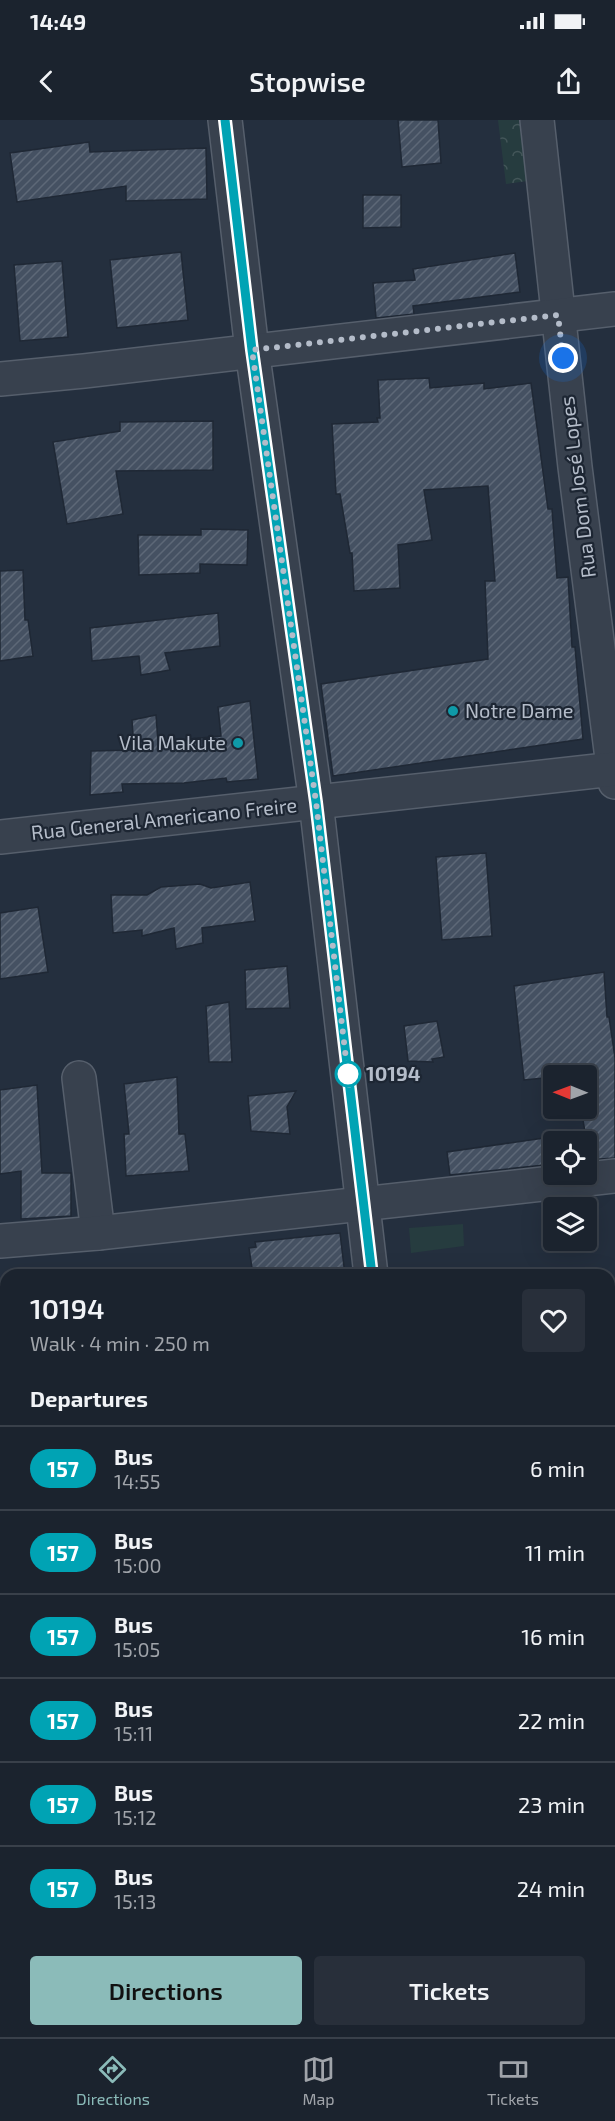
<!DOCTYPE html>
<html lang="en">
<head>
<meta charset="utf-8">
<style>
  body { margin:0; font-family:"Exo 2",sans-serif; background:#282f3a; color:#f1f3f6; height:100vh; display:flex; flex-direction:column; font-size:22px; white-space:nowrap }
  * { box-sizing:border-box; margin:0 }
  p { font-size:20px; color:#a0a4aa }
  .icon { flex:none; width:33px; height:33px; fill:none; stroke:currentColor; stroke-width:2; stroke-linecap:round; stroke-linejoin:round }
  .map { position:relative; flex:1; overflow:hidden }
  .sheet { position:absolute; left:0px; top:1149px; width:615px; height:768px; display:flex; flex-direction:column; background:#1b232e; border-radius:18px 18px 0 0; box-shadow:0 6px 24px #0002,0 0 0 2px #39404a }
  .sheet>* { flex:none }
  .badge { padding:0 12px; border-radius:20px; font-size:21px; line-height:39px }
  .needle { width:39px; rotate:271deg }
  .controls { position:absolute; left:543px; top:945px; display:grid; gap:12px }
  .controls a { display:grid; place-items:center; width:54px; height:54px; border-radius:6px; background:#1b232e; box-shadow:0 6px 24px #0002,0 0 0 2px #39404a; font-size:30px }
  .you { position:absolute; width:30px; height:30px; margin:-15px; border:4px solid #fff; border-radius:50%; background:#1a73e8; box-shadow:0 0 0 9px #1a73e833 }
  .map>.badge { position:absolute; translate:-50% -50%; box-shadow:0 0 0 3px #fff }
  h2 { padding:0 30px; font-size:22px; line-height:54px }
  .round { display:grid; place-items:center; flex:none; width:63px; height:63px; border-radius:6px; background:#282f3a }
  .headline { display:flex; align-items:center; justify-content:space-between; height:102px; padding:0 30px }
  h1 { font-size:28px; font-weight:600; line-height:45px }
  .primary-button { display:flex; gap:12px; margin-top:auto; padding:12px 30px }
  .primary-button a { flex:1; height:69px; border-radius:6px; background:#8bbbb9; color:#111; font-size:24px; font-weight:600; line-height:69px; text-align:center }
  .primary-button a+a { background:#282f3a; color:#f1f3f6 }
  ul { padding:0; list-style:none }
  li { display:flex; align-items:center; gap:18px; height:84px; padding:0 30px; border-top:2px solid #39404a }
  li div { flex:1 }
  li b { display:block; font-size:22px }
  li em { font-style:normal }
  li .badge { min-width:66px; font-weight:700; text-align:center }
  .status { display:flex; justify-content:space-between; align-items:center; height:42px; padding:0 30px; background:#1b232e; direction:ltr }
  .status svg { height:16px; fill:currentColor }
  header { display:flex; justify-content:space-between; align-items:center; height:78px; padding:0 30px; background:#1b232e; font-size:27px; font-weight:600 }
  .tabs { display:flex; justify-content:space-around; align-items:center; height:84px; border-top:2px solid #39404a; background:#1b232e; font-size:16px; color:#a0a4aa }
  .tabs a { display:grid; justify-items:center; gap:3px }
  .tabs .active { color:#8bbbb9 }
  .map>svg:first-child { display:block }
  .forest { fill:url(#forest-crowns) }
  .pitch { fill:#263c3f }
  .water { fill:url(#water-ripples) }
  .building { fill:url(#building-hatch); stroke:#1f2835; stroke-width:1.5 }
  .lines { fill:none; stroke-linecap:round; stroke-linejoin:round }
  .minor-casing { stroke:#565f6c; stroke-width:36 }
  .minor { stroke:#38414e; stroke-width:33 }
  .line-casing { stroke:#fff; stroke-width:14 }
  .line { stroke:#00a3b4; stroke-width:9 }
  .walk { stroke:#b4bcc9; stroke-width:6; stroke-dasharray:0 10.8 }
  .culture-dot { fill:#0f9aa8; stroke:#1d2633; stroke-width:2 }
  .stop-dot { fill:#fff; stroke:#00a3b4; stroke-width:3 }
  .labels { text-anchor:middle; stroke-width:4.5; stroke-linejoin:round; paint-order:stroke }
  .street-label { font-size:20px; fill:#b4bcc9; stroke:#1d2633 }
  .poi-label { font-size:20px; fill:#b4bcc9; stroke:#1d2633; text-anchor:start }
  .stop-label { font-size:20px; font-weight:bold; fill:#b4bcc9; stroke:#1d2633; text-anchor:start }
</style>
</head>
<body>
<div class="status"><b>14:49</b><svg viewBox="0 0 49 12"><path d="M0 12V9h3v3zM5 12V6h3v6zM10 12V3h3v9zM15 12V0h3v12zM26 1h20v11H26zM47 4h2v5h-2z"/></svg></div>
<header><svg class="icon" aria-label="back" viewBox="0 0 24 24"><path d="M15 5l-7 7 7 7"/></svg>Stopwise<svg class="icon" aria-label="share" viewBox="0 0 24 24"><path d="M12 15V3M7 8l5-5 5 5M5 13v7h14v-7"/></svg></header>
<div class="map">
<svg width="615" height="1917" viewBox="0 0 615 1917">
  <defs>
    <pattern id="forest-crowns" width="20" height="18" patternUnits="userSpaceOnUse" patternTransform="scale(1.5)"><rect width="20" height="18" fill="#263c3f"/><path d="M2 6a3 3 0 1 1 6 0M12 15a3 3 0 1 1 6 0" fill="none" stroke="#435659"/></pattern>
    <pattern id="water-ripples" width="26" height="14" patternUnits="userSpaceOnUse" patternTransform="scale(1.5)"><rect width="26" height="14" fill="#394c67"/><path d="M2 4q2-2 4 0t4 0M15 11q2-2 4 0t4 0" fill="none" stroke="#53647b"/></pattern>
    <pattern id="building-hatch" width="6" height="6" patternUnits="userSpaceOnUse" patternTransform="scale(1.5)"><rect width="6" height="6" fill="#455162"/><path d="M-1 1l2-2M0 6l6-6M5 7l2-2" fill="none" stroke="#5d6877"/></pattern>
  </defs>
  <rect width="100%" height="100%" fill="#242f3e"/>
  <path class="forest" d="M 498,0 L 520,0 L 527,61 L 506,64 Z"/>
  <path class="pitch" d="M 463,1104 L 464,1126 L 411,1133 L 409,1108 Z"/>
  <path class="water" d="M 615,1477 L 615,1556 L 609,1557 L 609,1478 Z"/>
  <g class="building">
    <path d="M 398,0 L 438,0 L 441,43 L 402,47 Z"/>
    <path d="M 89,22 L 90,32 L 206,28 L 207,79 L 126,81 L 126,66 L 17,82 L 10,33 Z"/>
    <path d="M 363,75 L 401,75 L 401,107 L 363,108 Z"/>
    <path d="M 181,132 L 188,200 L 117,208 L 110,140 Z"/>
    <path d="M 515,133 L 520,172 L 413,186 L 414,194 L 376,198 L 373,163 L 415,160 L 413,149 Z"/>
    <path d="M 62,141 L 68,217 L 20,221 L 14,145 Z"/>
    <path d="M 429,258 L 430,268 L 484,263 L 484,269 L 531,263 L 548,389 L 552,389 L 557,458 L 568,457 L 572,527 L 575,527 L 583,619 L 333,656 L 321,564 L 488,539 L 485,461 L 495,461 L 488,366 L 424,370 L 432,420 L 398,425 L 400,468 L 354,471 L 352,433 L 350,433 L 340,374 L 336,374 L 332,304 L 378,302 L 377,298 L 380,298 L 378,260 Z"/>
    <path d="M 213,301 L 213,350 L 116,351 L 123,394 L 67,404 L 53,322 L 120,311 L 120,302 Z"/>
    <path d="M 201,409 L 248,410 L 247,445 L 200,444 L 200,453 L 139,455 L 138,415 L 201,415 Z"/>
    <path d="M 23,450 L 25,500 L 28,500 L 33,536 L 0,541 L 0,451 Z"/>
    <path d="M 218,493 L 220,526 L 165,533 L 170,550 L 141,555 L 139,536 L 92,541 L 90,508 Z"/>
    <path d="M 250,581 L 258,659 L 227,662 L 226,658 L 184,663 L 122,664 L 123,672 L 90,675 L 91,631 L 134,630 L 132,600 L 156,595 L 158,622 L 221,616 L 218,587 Z"/>
    <path d="M 486,733 L 492,816 L 442,820 L 436,737 Z"/>
    <path d="M 250,762 L 255,801 L 202,808 L 203,823 L 176,829 L 174,808 L 142,816 L 142,810 L 113,813 L 111,775 L 147,775 L 161,767 L 200,764 L 211,768 Z"/>
    <path d="M 38,787 L 48,852 L 0,859 L 0,793 Z"/>
    <path d="M 287,846 L 290,888 L 246,889 L 245,850 Z"/>
    <path d="M 604,852 L 607,897 L 609,897 L 615,938 L 615,1038 L 586,1040 L 586,1022 L 554,1022 L 554,1044 L 450,1055 L 447,1032 L 585,1012 L 581,988 L 586,988 L 586,956 L 554,956 L 554,957 L 524,960 L 514,866 Z"/>
    <path d="M 229,882 L 232,942 L 209,942 L 206,886 Z"/>
    <path d="M 437,901 L 444,937 L 432,939 L 433,942 L 408,941 L 404,906 Z"/>
    <path d="M 177,957 L 179,1014 L 185,1014 L 189,1051 L 126,1056 L 124,1014 L 129,1014 L 124,964 Z"/>
    <path d="M 37,965 L 42,1053 L 71,1053 L 71,1096 L 21,1099 L 21,1051 L 0,1054 L 0,970 Z"/>
    <path d="M 296,971 L 287,987 L 290,1014 L 251,1011 L 248,976 Z"/>
    <path d="M 340,1113 L 345,1155 L 253,1155 L 249,1128 L 256,1127 L 255,1122 Z"/>
  </g>
  <g class="lines">
    <defs>
      <g id="minor">
        <path d="M 225,0 L 252,230 L 316,682 L 371,1155"/>
        <path d="M 537,0 L 575,347 L 615,662"/>
        <path d="M 0,259 L 84,251 L 615,189"/>
        <path d="M 0,717 L 615,649"/>
        <path d="M 79,958 L 98,1113"/>
        <path d="M 0,1121 L 98,1113 L 615,1056"/>
        <path d="M 609,1330 L 615,1329"/>
        <path d="M 0,1365 L 6,1400"/>
        <path d="M 0,1442 L 6,1442"/>
        <path d="M 609,1594 L 615,1593"/>
        <path d="M 0,1714 L 6,1713"/>
        <path d="M 609,1873 L 615,1872"/>
        <path d="M 92,1911 L 93,1917"/>
        <path d="M 462,1911 L 463,1917"/>
      </g>
    </defs>
    <use href="#minor" class="minor-casing"/>
    <use href="#minor" class="minor"/>
  </g>
  <g class="lines">
    <defs>
      <path id="line" d="M 225,0 L 252,230 L 316,682 L 372,1155"/>
    </defs>
    <use href="#line" class="line-casing"/>
    <use href="#line" class="line"/>
    <path class="walk" d="M 348,954 L 349,965 L 316,682 L 252,230 L 558,195 L 563,238"/>
  </g>
  <g class="culture-dot">
    <circle cx="453" cy="591" r="6"/>
    <circle cx="238" cy="623" r="6"/>
  </g>
  <circle class="stop-dot" cx="348" cy="954" r="12"/>
  <g class="labels">
    <g class="street-label">
      <text transform="translate(578 367) rotate(-97)" y="7">Rua Dom José Lopes</text>
      <text transform="translate(164 699) rotate(-6)" y="7">Rua General Americano Freire</text>
    </g>
    <g class="poi-label">
      <text x="465" y="598">Notre Dame</text>
      <text x="226" y="630" text-anchor="end">Vila Makute</text>
    </g>
    <g class="stop-label">
      <text x="366" y="961">10194</text>
    </g>
  </g>
</svg>
<div class="controls">
<a><svg class="needle" viewBox="-14 -14 28 28"><path d="M0-13l5 13h-10z" fill="#e53935"/><path d="M0 13l5-13h-10z" fill="#a0a4aa"/></svg></a>
<a><svg class="icon" aria-label="locate" viewBox="0 0 24 24"><circle cx="12" cy="12" r="6"/><path d="M12 2v4M12 18v4M2 12h4M18 12h4"/></svg></a>
<a><svg class="icon" aria-label="layers" viewBox="0 0 24 24"><path d="M12 4l9 5-9 5-9-5zM3 14l9 5 9-5"/></svg></a>
</div>
<div class="you" style="left:563px;top:238px"></div>
<section class="sheet">
<div class="headline"><div><h1>10194</h1><p>Walk · 4 min · 250 m</p></div><a class="round"><svg class="icon" aria-label="heart" viewBox="0 0 24 24"><path d="M12 20l-8-8c-3-5 5-10 8-4 3-6 11-1 8 4z"/></svg></a></div>
<h2>Departures</h2>
<ul>
<li><span class="badge" style="background:#00a3b4;color:#fff">157</span><div><b>Bus</b><p>14:55</p></div><em>6 min</em></li>
<li><span class="badge" style="background:#00a3b4;color:#fff">157</span><div><b>Bus</b><p>15:00</p></div><em>11 min</em></li>
<li><span class="badge" style="background:#00a3b4;color:#fff">157</span><div><b>Bus</b><p>15:05</p></div><em>16 min</em></li>
<li><span class="badge" style="background:#00a3b4;color:#fff">157</span><div><b>Bus</b><p>15:11</p></div><em>22 min</em></li>
<li><span class="badge" style="background:#00a3b4;color:#fff">157</span><div><b>Bus</b><p>15:12</p></div><em>23 min</em></li>
<li><span class="badge" style="background:#00a3b4;color:#fff">157</span><div><b>Bus</b><p>15:13</p></div><em>24 min</em></li>
</ul>
<div class="primary-button"><a>Directions</a><a>Tickets</a></div>
</section>
</div>
<nav class="tabs">
<a class="active"><svg class="icon" aria-label="directions" viewBox="0 0 24 24"><path d="M12 3l9 9-9 9-9-9zM9 14v-3h6M13 9l2 2-2 2"/></svg>Directions</a>
<a><svg class="icon" aria-label="map" viewBox="0 0 24 24"><path d="M3 6l6-2 6 2 6-2v14l-6 2-6-2-6 2zM9 4v14M15 6v14"/></svg>Map</a>
<a><svg class="icon" aria-label="tickets" viewBox="0 0 24 24"><path d="M3 7h18v10H3zM15 7v10"/></svg>Tickets</a>
</nav>
</body>
</html>
